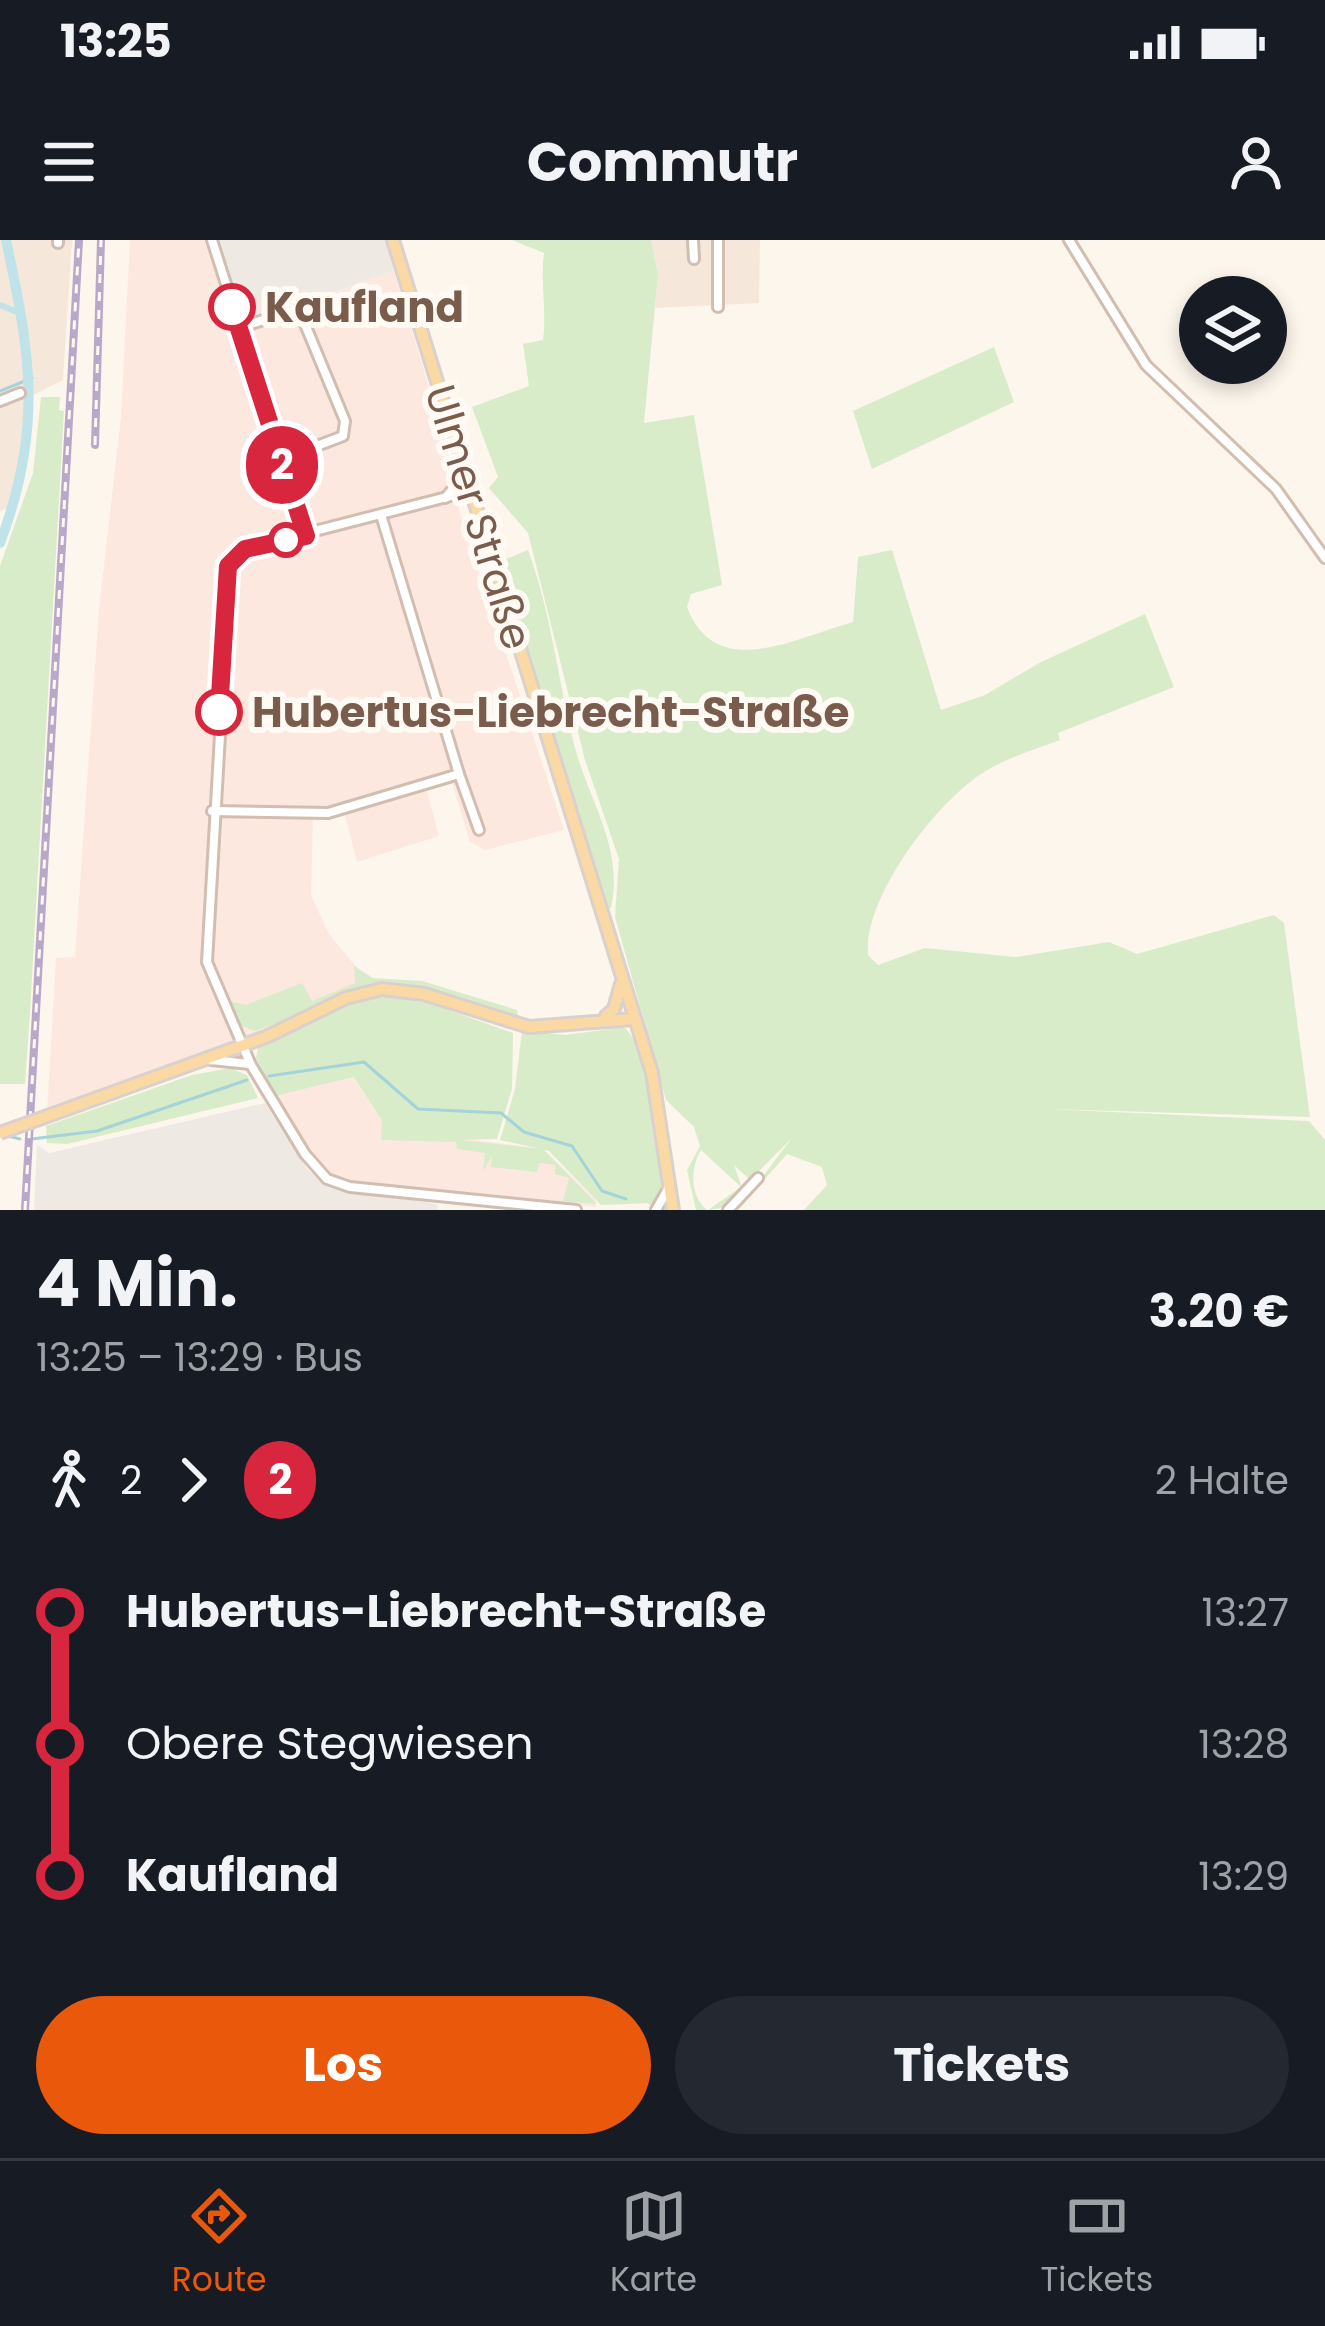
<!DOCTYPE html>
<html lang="de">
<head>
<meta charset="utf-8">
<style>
  body { margin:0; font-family:Poppins,sans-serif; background:#242831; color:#f1f3f6; height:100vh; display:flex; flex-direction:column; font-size:45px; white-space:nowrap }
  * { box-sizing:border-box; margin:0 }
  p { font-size:39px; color:#9ea1a6 }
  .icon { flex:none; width:66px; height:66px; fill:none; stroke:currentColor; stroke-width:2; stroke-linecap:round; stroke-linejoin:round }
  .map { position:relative; height:970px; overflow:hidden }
  .side { display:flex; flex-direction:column; background:#171b24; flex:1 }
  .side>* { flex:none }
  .badge { padding:0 24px; border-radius:39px; font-size:42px; line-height:78px }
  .controls { position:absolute; left:1179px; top:36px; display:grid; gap:24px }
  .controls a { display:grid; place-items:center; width:108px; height:108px; border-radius:50%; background:#171b24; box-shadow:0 6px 18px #0003; font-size:60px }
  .map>.badge { position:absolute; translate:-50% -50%; box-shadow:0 0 0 6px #fff }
  .legs { display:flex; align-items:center; gap:18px; height:132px; padding:0 36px; font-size:39px }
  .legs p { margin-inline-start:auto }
  .head { display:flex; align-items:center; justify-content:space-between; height:204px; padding:0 36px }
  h1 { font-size:66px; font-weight:700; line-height:90px }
  .primary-button { display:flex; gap:24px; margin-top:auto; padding:24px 36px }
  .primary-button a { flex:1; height:138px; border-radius:72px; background:#ea580c; color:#fff; font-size:48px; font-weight:700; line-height:138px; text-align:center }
  .primary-button a+a { background:#242831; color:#f1f3f6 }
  ul { padding:0 36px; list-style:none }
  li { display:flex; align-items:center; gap:42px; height:132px; font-size:45px }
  li i { display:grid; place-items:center; width:18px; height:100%; margin:0 15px; background:currentColor }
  li i::after { content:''; width:30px; height:30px; margin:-15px; border:9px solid; border-radius:50%; background:#171b24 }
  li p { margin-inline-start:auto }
  li:first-child i { background:linear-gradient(#0000 50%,currentColor 0) }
  li:last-child i { background:linear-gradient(currentColor 50%,#0000 0) }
  .status { display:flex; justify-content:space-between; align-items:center; height:84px; padding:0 60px; background:#171b24; direction:ltr }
  .status svg { height:33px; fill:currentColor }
  header { display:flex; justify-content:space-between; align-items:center; height:156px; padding:0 36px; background:#171b24; font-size:54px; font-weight:700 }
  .tabs { display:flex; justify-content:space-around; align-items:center; height:168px; border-top:3px solid #363941; background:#171b24; font-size:33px; color:#9ea1a6 }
  .tabs a { display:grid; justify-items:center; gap:6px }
  .tabs .active { color:#ea580c }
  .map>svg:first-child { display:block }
  .residential { fill:#f5e8da }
  .commercial { fill:#fde8e0 }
  .industrial { fill:#efe9e4 }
  .green { fill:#d8ecc9 }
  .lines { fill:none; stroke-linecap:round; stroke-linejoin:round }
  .stream { stroke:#a5d3da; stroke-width:3 }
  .canal { stroke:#bfe3e8; stroke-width:6 }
  .river { stroke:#bfe3e8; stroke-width:10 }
  .minor-casing { stroke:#d1beb0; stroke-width:14 }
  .major-casing { stroke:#dad1cd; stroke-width:16 }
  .minor { stroke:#fff; stroke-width:8 }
  .major { stroke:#fbd9a5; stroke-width:10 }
  .rail-casing { stroke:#b9a8c9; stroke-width:8 }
  .rail { stroke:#fffaf3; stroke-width:3; stroke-dasharray:9; stroke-linecap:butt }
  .major-bridge-casing { stroke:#dad1cd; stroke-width:16; stroke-linecap:butt }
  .major-bridge { stroke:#fbd9a5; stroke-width:10 }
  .line-1-casing { stroke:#fff; stroke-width:27 }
  .line-1 { stroke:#d7263d; stroke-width:18 }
  .stop-1-dot { fill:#fff; stroke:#d7263d; stroke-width:6 }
  .labels { text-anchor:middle; stroke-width:12; stroke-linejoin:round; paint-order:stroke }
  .stop-label { font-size:42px; font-weight:bold; fill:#7a5c4d; stroke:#fffaf3; text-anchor:start }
  .street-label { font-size:42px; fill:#7a5c4d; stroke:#fffaf3 }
</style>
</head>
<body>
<div class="status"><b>13:25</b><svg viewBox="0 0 49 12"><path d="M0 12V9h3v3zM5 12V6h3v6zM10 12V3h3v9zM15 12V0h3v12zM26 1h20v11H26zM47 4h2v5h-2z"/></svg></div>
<header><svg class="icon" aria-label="menu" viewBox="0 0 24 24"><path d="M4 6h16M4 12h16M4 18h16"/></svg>Commutr<svg class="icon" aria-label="person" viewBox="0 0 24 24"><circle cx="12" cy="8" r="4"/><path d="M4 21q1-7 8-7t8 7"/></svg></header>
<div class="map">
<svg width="1325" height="970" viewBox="0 0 1325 970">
  <rect width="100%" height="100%" fill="#fdf6ec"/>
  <g class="residential">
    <path d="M 0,0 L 72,0 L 63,140 L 25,159 L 18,239 L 8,268 L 0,271 Z"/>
    <path d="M 651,0 L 760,0 L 759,63 L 655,68 L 658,34 Z"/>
  </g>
  <g class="commercial">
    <path d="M 130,0 L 217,0 L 243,82 L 394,31 L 451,220 L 460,273 L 564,590 L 485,610 L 470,602 L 452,543 L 427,551 L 439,596 L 357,622 L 345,575 L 313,577 L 311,655 L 329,694 L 370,744 L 239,804 L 47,872 L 56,718 L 75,717 L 99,369 L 121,177 Z"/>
    <path d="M 354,837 L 386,888 L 543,909 L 595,959 L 596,967 L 342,941 L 318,925 L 275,856 Z"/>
  </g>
  <g class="industrial">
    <path d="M 217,0 L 385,0 L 394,31 L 243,83 Z"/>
    <path d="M 265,863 L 308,930 L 328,947 L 437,964 L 438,970 L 34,970 L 37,905 L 49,913 Z"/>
  </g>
  <g class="green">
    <path d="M 512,0 L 651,0 L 658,34 L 644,183 L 694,175 L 722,345 L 691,354 L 687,367 C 716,443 795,398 853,382 L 858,317 L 892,310 L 941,470 L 985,455 L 1039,423 L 1145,374 L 1174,447 L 1058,493 L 1060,500 C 1037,509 1012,516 991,528 C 940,555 863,657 868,715 L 878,725 L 925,708 L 1016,717 L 1109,702 L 1137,714 L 1274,675 L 1284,683 L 1310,877 L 1047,869 L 1309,881 L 1325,900 L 1325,970 L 804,970 L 827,945 L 822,927 L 787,914 L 738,970 L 791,899 L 750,940 L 734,925 L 743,951 L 721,968 L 708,970 L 741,947 L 701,910 C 690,928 690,957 707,970 L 696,970 L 687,930 L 700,906 L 694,887 L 666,860 L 615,677 L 619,619 L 585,520 L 528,293 L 489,248 L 498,237 L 472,167 L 529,146 L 523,104 L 543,100 C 547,70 540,43 544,13 Z"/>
    <path d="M 994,107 L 1014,162 L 872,229 L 853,171 Z"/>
    <path d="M 41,157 L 60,157 L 59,170 L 64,171 L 30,772 L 25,844 L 0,844 L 0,326 L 33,233 Z"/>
    <path d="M 528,310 C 552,375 558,442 575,508 C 590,563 624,609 611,668 L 604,669 L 496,323 Z"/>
    <path d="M 354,726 L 373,738 L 422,741 L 517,770 L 519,783 L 378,747 L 255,791 L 240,785 L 226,760 L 246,765 L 302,743 L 312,761 L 355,743 Z"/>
    <path d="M 378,754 L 417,759 L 513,793 L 512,849 L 497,899 L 460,900 L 543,909 L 597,964 L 563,961 L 569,938 L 555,934 L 555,925 L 539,923 L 537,932 L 491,927 L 492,915 L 483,932 L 485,913 L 457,909 L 456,902 L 381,900 L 382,881 L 354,837 L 275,856 L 256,818 L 258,808 L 344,763 Z"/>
    <path d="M 624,787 C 653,814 666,921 660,960 L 652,967 L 648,963 L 601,965 L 549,911 L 500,900 L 515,849 L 522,791 L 566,795 Z"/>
    <path d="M 230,828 L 247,835 L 258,858 L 67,904 L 47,903 L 46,886 L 192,835 Z"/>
  </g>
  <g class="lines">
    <g class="stream">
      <path d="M 0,151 L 32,138"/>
      <path d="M 269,836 L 364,822 L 418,869 L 501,873 L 524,892 L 572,906 L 602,951 L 626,959"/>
      <path d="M 4,895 L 20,899"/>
      <path d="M 32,899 L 97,891 L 247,840"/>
    </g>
    <path class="canal" d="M 0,65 L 22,74"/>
    <path class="river" d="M 0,303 C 43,189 31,116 6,0"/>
    <defs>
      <g id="minor">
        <path d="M 212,0 L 306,296"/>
        <path d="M 693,0 L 694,19"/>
        <path d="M 718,0 L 718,67"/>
        <path d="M 1069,0 L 1146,125 L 1276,249 L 1325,318"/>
        <path d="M 58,3 L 58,0"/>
        <path d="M 238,88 L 289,72 L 302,77 L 345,181 L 343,196 L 280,220"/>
        <path d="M 0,161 L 20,153"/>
        <path d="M 470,251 L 245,309 L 230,320 L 207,722 L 251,825 L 305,914 L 327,939 L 350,947 L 576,970"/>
        <path d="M 445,258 L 458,243 L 461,224"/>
        <path d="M 459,534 L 479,590"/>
        <path d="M 212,571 L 328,573 L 459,534 L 381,275"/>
        <path d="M 211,820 L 250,824"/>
        <path d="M 656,970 L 668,949"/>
        <path d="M 728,970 L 758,938"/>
      </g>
      <g id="major">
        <path d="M 393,0 L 652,833 L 673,970"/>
        <path d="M 606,776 L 614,769 L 621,744"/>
        <path d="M 56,873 L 266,797 L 346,758 L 382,749 L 424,754 L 529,787 L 634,779"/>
      </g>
    </defs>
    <use href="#minor" class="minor-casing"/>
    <use href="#major" class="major-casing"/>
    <use href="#minor" class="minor"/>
    <use href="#major" class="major"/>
    <defs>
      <g id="rail">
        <path d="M 95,205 L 101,0"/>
        <path d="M 25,970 L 79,0"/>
      </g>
    </defs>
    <use href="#rail" class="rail-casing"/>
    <use href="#rail" class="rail"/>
    <defs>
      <path id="major-bridge" d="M 0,893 L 56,873"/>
    </defs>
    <use href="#major-bridge" class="major-bridge-casing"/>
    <use href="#major-bridge" class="major-bridge"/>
  </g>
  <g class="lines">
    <defs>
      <path id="line-1" d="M 219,472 L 228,326 L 245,309 L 306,296 L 232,67"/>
    </defs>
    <use href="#line-1" class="line-1-casing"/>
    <use href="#line-1" class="line-1"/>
  </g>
  <g class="stop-1-dot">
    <circle cx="232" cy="67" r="21"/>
    <circle cx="286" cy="300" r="15"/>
    <circle cx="219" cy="472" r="21"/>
  </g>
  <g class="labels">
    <g class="stop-label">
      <text x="265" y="82">Kaufland</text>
      <text x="252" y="487">Hubertus-Liebrecht-Straße</text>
    </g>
    <g class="street-label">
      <text transform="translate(479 277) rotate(73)" y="15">Ulmer Straße</text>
    </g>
  </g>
</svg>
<div class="controls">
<a><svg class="icon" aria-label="layers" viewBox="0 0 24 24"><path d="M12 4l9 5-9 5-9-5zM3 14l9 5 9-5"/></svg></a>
</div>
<b class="badge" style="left:282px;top:225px;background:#d7263d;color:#fff">2</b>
</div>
<section class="side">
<div class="head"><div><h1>4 Min.</h1><p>13:25 – 13:29 · Bus</p></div><b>3.20 €</b></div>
<div class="legs"><svg class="icon" aria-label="walk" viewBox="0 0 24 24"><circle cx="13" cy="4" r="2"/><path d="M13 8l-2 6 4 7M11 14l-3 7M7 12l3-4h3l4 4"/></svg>2<svg class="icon" aria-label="forward" viewBox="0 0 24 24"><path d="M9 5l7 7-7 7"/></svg><b class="badge" style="background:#d7263d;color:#fff">2</b><p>2 Halte</p></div>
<ul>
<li><i style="color:#d7263d"></i><b>Hubertus-Liebrecht-Straße</b><p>13:27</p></li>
<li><i style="color:#d7263d"></i><span>Obere Stegwiesen</span><p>13:28</p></li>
<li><i style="color:#d7263d"></i><b>Kaufland</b><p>13:29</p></li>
</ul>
<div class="primary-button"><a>Los</a><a>Tickets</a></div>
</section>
<nav class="tabs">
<a class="active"><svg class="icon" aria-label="directions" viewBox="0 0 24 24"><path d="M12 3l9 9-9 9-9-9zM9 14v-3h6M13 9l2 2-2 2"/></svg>Route</a>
<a><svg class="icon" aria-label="map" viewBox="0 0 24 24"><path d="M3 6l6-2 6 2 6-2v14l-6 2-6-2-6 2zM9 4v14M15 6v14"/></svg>Karte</a>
<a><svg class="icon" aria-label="tickets" viewBox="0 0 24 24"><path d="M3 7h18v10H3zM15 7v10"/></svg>Tickets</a>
</nav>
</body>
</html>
